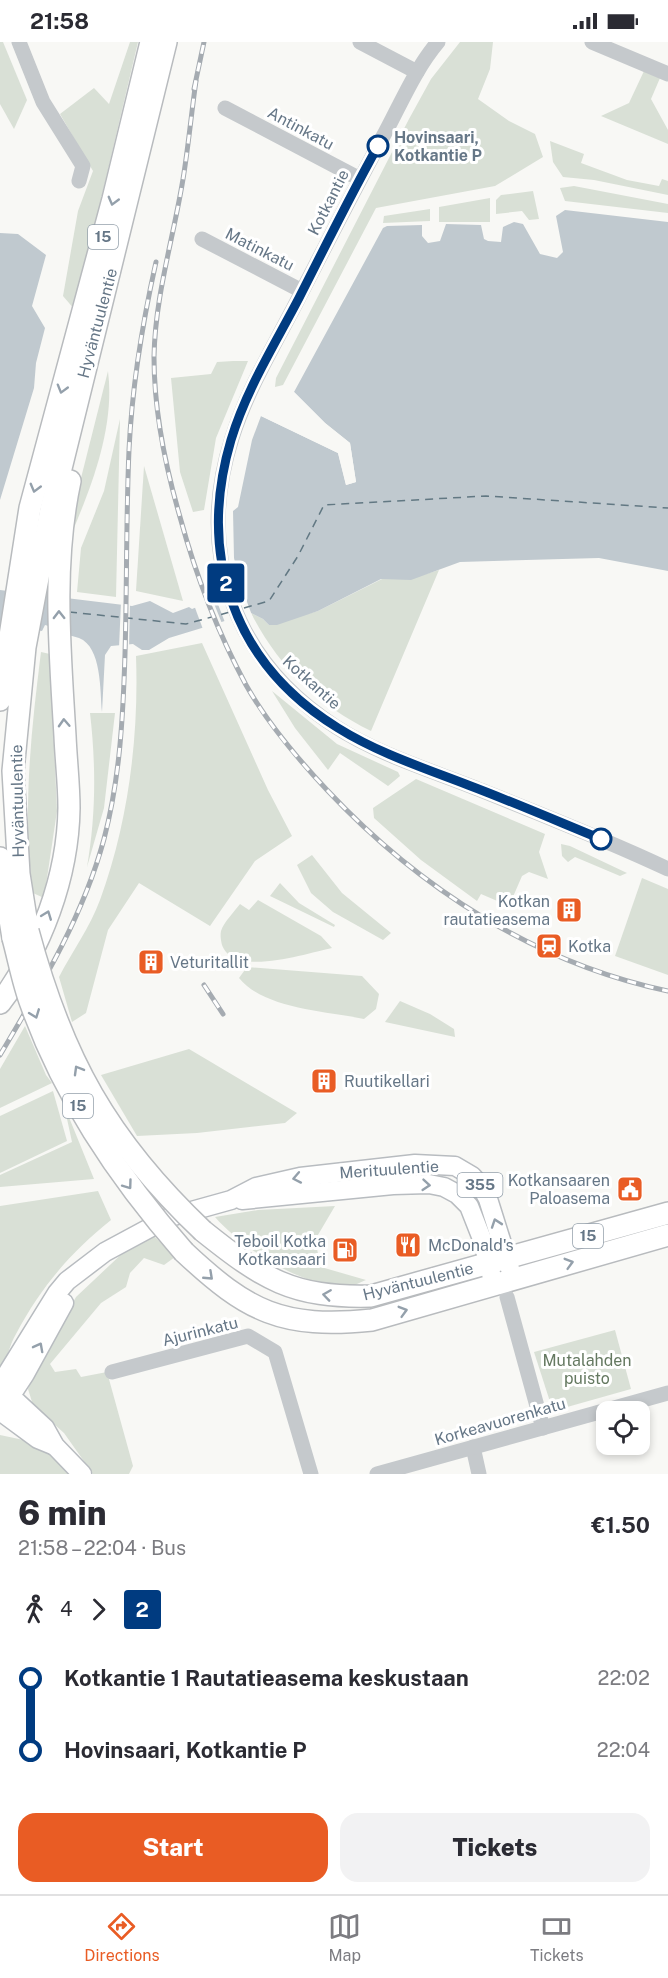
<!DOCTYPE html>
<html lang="en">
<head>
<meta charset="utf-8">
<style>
  body { margin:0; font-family:"Public Sans",sans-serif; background:#f2f2f3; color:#2b2b33; height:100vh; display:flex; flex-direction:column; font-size:22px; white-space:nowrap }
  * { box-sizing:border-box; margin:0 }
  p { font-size:20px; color:#7c7c81 }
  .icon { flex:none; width:33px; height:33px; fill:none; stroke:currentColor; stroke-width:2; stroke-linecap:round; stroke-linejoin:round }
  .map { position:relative; height:1432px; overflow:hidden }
  .details { display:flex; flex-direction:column; background:#fff; flex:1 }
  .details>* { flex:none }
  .badge { padding:0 12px; border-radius:4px; font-size:21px; line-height:39px }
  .buttons { position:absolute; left:596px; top:1359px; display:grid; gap:12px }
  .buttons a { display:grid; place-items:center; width:54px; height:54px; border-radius:12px; background:#fff; box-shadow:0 3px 9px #0003; font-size:30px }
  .map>.badge { position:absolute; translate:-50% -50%; box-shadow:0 0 0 3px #fff }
  .legs { display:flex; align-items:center; gap:9px; height:66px; padding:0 18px; font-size:20px }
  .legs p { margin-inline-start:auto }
  .headline { display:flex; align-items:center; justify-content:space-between; height:102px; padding:0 18px }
  h1 { font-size:33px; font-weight:800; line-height:45px }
  .primary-button { display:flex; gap:12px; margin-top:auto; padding:12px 18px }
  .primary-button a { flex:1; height:69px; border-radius:18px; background:#e95c24; color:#fff; font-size:24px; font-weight:800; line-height:69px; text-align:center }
  .primary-button a+a { background:#f2f2f3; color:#2b2b33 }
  ul { padding:0 18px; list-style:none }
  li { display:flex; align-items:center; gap:21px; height:72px; font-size:22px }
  li i { display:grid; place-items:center; width:9px; height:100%; margin:0 8px; background:currentColor }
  li i::after { content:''; width:15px; height:15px; margin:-8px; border:4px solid; border-radius:50%; background:#fff }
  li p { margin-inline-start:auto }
  li:first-child i { background:linear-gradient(#0000 50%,currentColor 0) }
  li:last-child i { background:linear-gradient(currentColor 50%,#0000 0) }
  .status { display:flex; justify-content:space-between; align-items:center; height:42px; padding:0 30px; background:#fff; direction:ltr }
  .status svg { height:16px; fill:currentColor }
  .tabs { display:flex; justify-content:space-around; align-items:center; height:84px; border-top:2px solid #e1e1e2; background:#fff; font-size:16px; color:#7c7c81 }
  .tabs a { display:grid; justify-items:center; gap:3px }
  .tabs .active { color:#e95c24 }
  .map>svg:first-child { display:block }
  .green { fill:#d9e0d6 }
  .water { fill:#c0c9cf }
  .pier { fill:#f8f8f5 }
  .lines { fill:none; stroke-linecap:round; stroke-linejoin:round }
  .ferry { stroke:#627883; stroke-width:1.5; stroke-dasharray:8 6; stroke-linecap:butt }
  .major-casing { stroke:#b8bcc0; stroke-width:21 }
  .highway-casing { stroke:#b8bbbe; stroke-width:24 }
  .minor { stroke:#c5c9cc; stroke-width:15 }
  .major { stroke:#fff; stroke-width:18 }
  .highway { stroke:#fff; stroke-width:21 }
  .rail-casing { stroke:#a5abb1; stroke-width:5 }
  .rail { stroke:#fff; stroke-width:3; stroke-dasharray:9; stroke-linecap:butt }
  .highway-bridge-casing { stroke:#b8bbbe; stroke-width:24; stroke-linecap:butt }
  .highway-bridge { stroke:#fff; stroke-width:21 }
  .oneway { stroke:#94a0ab }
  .line-1-casing { stroke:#fff; stroke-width:14 }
  .line-1 { stroke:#003b80; stroke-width:9 }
  .stop-1-dot { fill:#fff; stroke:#003b80; stroke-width:3 }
  .labels { text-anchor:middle; stroke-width:6; stroke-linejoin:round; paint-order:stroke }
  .shield { fill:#fff; stroke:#94a0ab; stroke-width:1.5 }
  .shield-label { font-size:15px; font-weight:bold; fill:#667787 }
  .street-label { font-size:16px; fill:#667787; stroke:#fff }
  .stop-label { font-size:16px; font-weight:bold; fill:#667787; stroke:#fff; text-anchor:start }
  .poi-label { font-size:16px; fill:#667787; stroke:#fff; text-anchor:start }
  .park-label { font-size:16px; fill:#657961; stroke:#fff }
</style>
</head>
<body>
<div class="status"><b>21:58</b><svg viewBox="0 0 49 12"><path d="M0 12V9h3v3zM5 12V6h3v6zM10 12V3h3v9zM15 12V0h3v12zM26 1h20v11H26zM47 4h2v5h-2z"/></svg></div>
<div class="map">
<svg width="668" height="1432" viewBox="0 0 668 1432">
  <rect width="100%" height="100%" fill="#f8f8f5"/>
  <g class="green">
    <path d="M 0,0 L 3,0 L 27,58 L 14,87 L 0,62 Z"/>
    <path d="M 130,0 L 138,0 L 75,268 L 63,254 L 78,169 L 93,129 L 60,72 L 94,46 L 109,62 Z"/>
    <path d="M 460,0 L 493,0 L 490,27 L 478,57 L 509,79 L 535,92 L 543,115 L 495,144 L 376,166 L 283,343 L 275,345 L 276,336 L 409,77 L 431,37 Z"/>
    <path d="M 644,29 L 660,36 L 651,57 L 668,88 L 668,102 L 601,74 L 629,61 Z"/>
    <path d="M 550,99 L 584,112 L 581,121 L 627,138 L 659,144 L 662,137 L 668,139 L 668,153 L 594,138 L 563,135 L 553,120 Z"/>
    <path d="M 574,144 L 668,162 L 668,171 L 565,159 L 560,146 Z"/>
    <path d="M 533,149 L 539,177 L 529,178 L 522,169 L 496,172 L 496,158 L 501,153 Z"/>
    <path d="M 490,156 L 490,180 L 439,180 L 439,165 Z"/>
    <path d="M 430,167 L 430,179 L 383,181 L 384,174 Z"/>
    <path d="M 233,319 L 248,319 L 216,396 L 204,468 L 193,470 L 180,430 L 171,336 L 211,332 L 217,320 Z"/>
    <path d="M 108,329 C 115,385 92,443 71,493 L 80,440 Z"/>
    <path d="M 120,377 L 116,555 L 77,550 L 81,506 L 104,449 Z"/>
    <path d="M 144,424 L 183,559 L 136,549 Z"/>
    <path d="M 439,528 L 371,689 C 318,663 278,624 251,571 L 263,577 L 269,583 L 318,569 L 382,537 L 416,535 Z"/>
    <path d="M 202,601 L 268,748 L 292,794 L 255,819 L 210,884 L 139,841 L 108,888 L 86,971 L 72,980 L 59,935 C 72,910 90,885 100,858 C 128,782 139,695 136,614 Z"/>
    <path d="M 41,610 L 50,612 L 57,769 L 44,856 L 33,851 C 22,772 31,689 41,610 Z"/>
    <path d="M 272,649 L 337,702 L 398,730 L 400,734 L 388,744 L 340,711 L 328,728 L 295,686 Z"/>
    <path d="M 90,671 L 115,671 L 104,766 L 87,825 C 96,773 96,723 90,671 Z"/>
    <path d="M 416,737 L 545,792 L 539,810 L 548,837 L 529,830 L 522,834 L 509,864 L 481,852 L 477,859 L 421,818 L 374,776 L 373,766 Z"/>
    <path d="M 561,802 L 570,804 L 627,831 L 620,834 L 575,815 L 568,820 L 562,814 Z"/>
    <path d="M 312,813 L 342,851 L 391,891 L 383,898 L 333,870 L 311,851 L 297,823 Z"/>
    <path d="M 642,836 L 668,847 L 668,933 L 615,914 Z"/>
    <path d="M 280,841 L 299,861 L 335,883 L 334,885 L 270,854 Z"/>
    <path d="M 258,858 L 321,894 L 332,906 C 307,911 234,936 222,903 C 221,899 220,894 221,889 C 224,880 234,870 240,862 L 249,868 Z"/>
    <path d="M 247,925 L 362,934 L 379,952 L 376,967 L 364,977 C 326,969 264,967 239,936 Z"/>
    <path d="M 400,959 L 430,972 L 454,987 L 455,995 L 385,980 Z"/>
    <path d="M 25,984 L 46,1033 L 52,1041 L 0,1066 L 0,1027 Z"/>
    <path d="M 189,1007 L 297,1071 L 285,1081 L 197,1091 L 137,1094 L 101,1033 Z"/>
    <path d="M 53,1049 L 67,1099 L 0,1131 L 0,1074 Z"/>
    <path d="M 64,1063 L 94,1137 L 0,1145 L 0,1133 L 72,1100 Z"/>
    <path d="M 98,1149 L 111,1178 C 70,1211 41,1245 16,1292 C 9,1304 7,1318 0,1330 L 0,1164 Z"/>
    <path d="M 335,1164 L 315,1198 L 321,1225 L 366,1238 C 361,1240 354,1244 349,1244 C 304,1247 243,1207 215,1175 L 258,1168 Z"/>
    <path d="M 153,1193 L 175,1215 L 164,1223 L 144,1216 L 130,1231 L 126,1245 L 101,1261 L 50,1322 L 55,1330 L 76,1327 L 81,1335 L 107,1330 L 133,1424 L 129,1432 L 93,1432 L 64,1391 L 33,1363 L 28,1347 L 34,1330 L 76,1255 L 128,1206 Z"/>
    <path d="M 615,1288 L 631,1347 L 553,1369 L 534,1310 Z"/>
    <path d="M 0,1393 L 38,1401 L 71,1432 L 0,1432 Z"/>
  </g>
  <g class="water">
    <path d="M 565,168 L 668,180 L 668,529 L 599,516 L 460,520 L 411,538 L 381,537 L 318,569 L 277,583 L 269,583 L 263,577 L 251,571 L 169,596 L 149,608 L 142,608 L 133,602 L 111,604 L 105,613 L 102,670 C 100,649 102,605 79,596 C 70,593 60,592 51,591 L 52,585 L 45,583 L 42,589 L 0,582 L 0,548 L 132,564 L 150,559 L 173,571 L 189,565 L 192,567 L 241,547 L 234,516 L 233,469 L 238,465 L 252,398 L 261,374 L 338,411 L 346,443 L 356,440 L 350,401 L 325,381 L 294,350 L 383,186 L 387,184 L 422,183 L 422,194 L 428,201 L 440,199 L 446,182 L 481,183 L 484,197 L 488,199 L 501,200 L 503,185 L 514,180 L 523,182 L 540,212 L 557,216 L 563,210 L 556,174 Z"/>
    <path d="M 0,191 L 18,192 L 46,213 L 32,264 L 45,286 L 36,321 L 34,346 L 0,458 Z"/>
  </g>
  <g class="pier">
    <path d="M 294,350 L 325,381 L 350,401 L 356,440 L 346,443 L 338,411 L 261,374 L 264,372 L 340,409 L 348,440 L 352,438 L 347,403 L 323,383 L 292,352 Z"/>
    <path d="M 240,541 L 253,576 L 226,583 L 214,552 L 238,545 L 237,542 Z"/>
    <path d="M 211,554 L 223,584 L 204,590 L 194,563 Z"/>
    <path d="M 121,560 L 130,561 L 129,606 L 119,606 Z"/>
  </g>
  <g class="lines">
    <g class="ferry">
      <path d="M 244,566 L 269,559 L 298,514 L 324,463 L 486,454 L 668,466"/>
      <path d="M 69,570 L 186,582 L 230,570"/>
    </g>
    <defs>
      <g id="major">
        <path d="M 242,1158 L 393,1143 L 429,1142 L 444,1145 L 457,1152 L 469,1164 L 482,1197 L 494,1243"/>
        <path d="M 0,1343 L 57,1251 L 67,1239 L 105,1210 L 170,1175 L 231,1158 L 256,1145 L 300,1135 L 415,1122 L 455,1124 L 472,1134 L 481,1144 L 488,1157 L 511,1230"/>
        <path d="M 1,1355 L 10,1356 L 18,1361 L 45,1386 L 55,1404 L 82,1432"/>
        <path d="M 0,1369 L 38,1397 L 55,1404"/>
        <path d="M 0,1370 L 25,1332 L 64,1261"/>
      </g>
      <g id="highway">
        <path d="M 0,658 L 30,466 L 113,157 L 151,0"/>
        <path d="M 0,816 L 13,896"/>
        <path d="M 28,889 L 19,832 L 13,729 L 25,605 L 51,467 L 166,0"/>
        <path d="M 0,961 C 41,907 68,835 69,766 C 69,742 66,718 65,694 C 60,609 52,522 70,439"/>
        <path d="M 203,1189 C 263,1237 292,1256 371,1254 L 668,1171"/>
        <path d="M 184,1210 C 248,1270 282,1287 372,1278 L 668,1193"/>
      </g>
    </defs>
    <use href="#major" class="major-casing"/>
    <use href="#highway" class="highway-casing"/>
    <g class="minor">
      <path d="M 19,0 L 43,60 L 83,124 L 79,139"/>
      <path d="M 360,0 L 417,30"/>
      <path d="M 438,0 C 416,26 402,59 386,89 C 354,148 324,207 293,267 C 271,309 246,351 232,396 C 195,512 234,619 336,685 C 381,714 434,729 483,749 C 545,774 607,798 668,827"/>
      <path d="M 592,0 L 668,32"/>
      <path d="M 225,66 L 360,137"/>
      <path d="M 202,197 L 302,249"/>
      <path d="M 507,1255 L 543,1386"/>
      <path d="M 112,1330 L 248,1294 L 275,1310 L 311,1432"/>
      <path d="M 473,1405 L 479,1432"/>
      <path d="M 377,1432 L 668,1351"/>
    </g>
    <use href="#major" class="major"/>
    <use href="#highway" class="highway"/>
    <defs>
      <g id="rail">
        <path d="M 196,39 C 191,73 188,109 182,143 C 172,201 155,256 154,315 C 154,370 165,423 180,475 C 196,534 217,589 246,643 C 268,682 297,716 327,748 C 419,846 535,921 668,949"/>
        <path d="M 194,47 L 204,0"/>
        <path d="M 204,943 L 223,972"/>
        <path d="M 0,1013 C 41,944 83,875 104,797 C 120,736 123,675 125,612 C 127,544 126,476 129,408 C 132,344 142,283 156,220"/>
      </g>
    </defs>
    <use href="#rail" class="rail-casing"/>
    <use href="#rail" class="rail"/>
    <defs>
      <g id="highway-bridge">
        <path d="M 28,889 C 62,1016 107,1098 203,1189"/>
        <path d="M 13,896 C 19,918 23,941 31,962 C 64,1055 119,1136 184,1210"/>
      </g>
    </defs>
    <use href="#highway-bridge" class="highway-bridge-casing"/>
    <use href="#highway-bridge" class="highway-bridge"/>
  </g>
  <defs><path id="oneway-chevron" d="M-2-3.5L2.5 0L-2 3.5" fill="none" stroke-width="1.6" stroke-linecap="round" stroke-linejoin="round" transform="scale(1.5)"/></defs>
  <g class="oneway">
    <use href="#oneway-chevron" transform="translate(113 159) rotate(105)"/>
    <use href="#oneway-chevron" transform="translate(62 347) rotate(106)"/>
    <use href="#oneway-chevron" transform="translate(35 446) rotate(105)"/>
    <use href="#oneway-chevron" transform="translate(59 573) rotate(-91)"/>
    <use href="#oneway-chevron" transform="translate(64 681) rotate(-93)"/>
    <use href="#oneway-chevron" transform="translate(47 873) rotate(-69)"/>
    <use href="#oneway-chevron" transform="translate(35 972) rotate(69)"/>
    <use href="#oneway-chevron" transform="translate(78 1028) rotate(-120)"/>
    <use href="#oneway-chevron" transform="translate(297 1136) rotate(169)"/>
    <use href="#oneway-chevron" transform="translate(128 1143) rotate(54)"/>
    <use href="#oneway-chevron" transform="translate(426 1143) rotate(5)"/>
    <use href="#oneway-chevron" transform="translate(496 1181) rotate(-109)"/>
    <use href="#oneway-chevron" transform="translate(569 1221) rotate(-16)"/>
    <use href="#oneway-chevron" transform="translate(209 1234) rotate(43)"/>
    <use href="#oneway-chevron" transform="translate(327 1253) rotate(-172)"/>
    <use href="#oneway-chevron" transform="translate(403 1269) rotate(-16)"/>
    <use href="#oneway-chevron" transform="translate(39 1305) rotate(-62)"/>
  </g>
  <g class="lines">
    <defs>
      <path id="line-1" d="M 378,104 C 350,154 325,205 299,256 C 275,302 246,348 231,398 C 197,513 233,622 338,686 C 378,711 424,726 468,743 C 513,760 557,779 601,797"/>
    </defs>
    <use href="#line-1" class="line-1-casing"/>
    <use href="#line-1" class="line-1"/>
  </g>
  <defs>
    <symbol id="building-square" viewBox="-11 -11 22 22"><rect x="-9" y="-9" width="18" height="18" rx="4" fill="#e95c24" stroke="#fff"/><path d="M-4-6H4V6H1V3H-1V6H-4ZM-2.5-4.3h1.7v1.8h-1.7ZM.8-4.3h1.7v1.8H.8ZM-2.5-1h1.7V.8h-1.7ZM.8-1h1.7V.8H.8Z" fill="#fff"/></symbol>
    <symbol id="station-square" viewBox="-11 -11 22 22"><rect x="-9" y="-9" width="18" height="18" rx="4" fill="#e95c24" stroke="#fff"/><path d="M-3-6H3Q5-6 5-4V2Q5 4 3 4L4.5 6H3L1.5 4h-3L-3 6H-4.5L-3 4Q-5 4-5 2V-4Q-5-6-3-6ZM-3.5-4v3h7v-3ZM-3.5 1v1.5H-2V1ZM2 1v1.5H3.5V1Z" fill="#fff"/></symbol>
    <symbol id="civic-square" viewBox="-11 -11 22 22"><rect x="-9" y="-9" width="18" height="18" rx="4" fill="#e95c24" stroke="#fff"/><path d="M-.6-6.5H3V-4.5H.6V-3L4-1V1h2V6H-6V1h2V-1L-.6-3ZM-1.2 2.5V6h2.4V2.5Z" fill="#fff"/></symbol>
    <symbol id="restaurant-square" viewBox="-11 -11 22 22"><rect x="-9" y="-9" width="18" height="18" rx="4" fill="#e95c24" stroke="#fff"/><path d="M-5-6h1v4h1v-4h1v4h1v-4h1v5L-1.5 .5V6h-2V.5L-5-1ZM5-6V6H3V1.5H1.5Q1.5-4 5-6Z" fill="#fff"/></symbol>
    <symbol id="fuel-square" viewBox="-11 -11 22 22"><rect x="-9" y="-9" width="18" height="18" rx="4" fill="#e95c24" stroke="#fff"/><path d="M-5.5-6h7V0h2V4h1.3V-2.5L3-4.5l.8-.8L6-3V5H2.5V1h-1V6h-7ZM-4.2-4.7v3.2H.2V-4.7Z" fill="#fff"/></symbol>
  </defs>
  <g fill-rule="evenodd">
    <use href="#building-square" x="554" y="853" width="30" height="30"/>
    <use href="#station-square" x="534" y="889" width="30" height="30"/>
    <use href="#building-square" x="136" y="905" width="30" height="30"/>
    <use href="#building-square" x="309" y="1024" width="30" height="30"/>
    <use href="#civic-square" x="615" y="1132" width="30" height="30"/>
    <use href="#restaurant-square" x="393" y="1188" width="30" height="30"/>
    <use href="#fuel-square" x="330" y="1193" width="30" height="30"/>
  </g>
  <g class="stop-1-dot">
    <circle cx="378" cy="104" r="10"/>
    <circle cx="601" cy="797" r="10"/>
  </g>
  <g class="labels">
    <g class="shield">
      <rect x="88" y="183" width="30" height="24" rx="4.5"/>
      <rect x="63" y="1052" width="30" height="24" rx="4.5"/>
      <rect x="457.5" y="1131" width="45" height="24" rx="4.5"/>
      <rect x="573" y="1182" width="30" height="24" rx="4.5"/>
    </g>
    <g class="shield-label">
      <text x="103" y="200">15</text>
      <text x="78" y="1069">15</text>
      <text x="480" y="1148">355</text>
      <text x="588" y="1199">15</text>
    </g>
    <g class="street-label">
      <text transform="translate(301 86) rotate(28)" y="6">Antinkatu</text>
      <text transform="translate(328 160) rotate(-63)" y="6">Kotkantie</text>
      <text transform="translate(260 207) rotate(27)" y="6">Matinkatu</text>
      <text transform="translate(97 281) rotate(-75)" y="6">Hyväntuulentie</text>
      <text transform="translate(312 640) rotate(42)" y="6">Kotkantie</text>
      <text transform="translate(17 759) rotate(-91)" y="6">Hyväntuulentie</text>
      <text transform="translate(389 1127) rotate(-4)" y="6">Merituulentie</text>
      <text transform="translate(418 1239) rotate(-14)" y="6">Hyväntuulentie</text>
      <text transform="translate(200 1289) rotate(-14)" y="6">Ajurinkatu</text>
      <text transform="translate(500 1379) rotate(-16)" y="6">Korkeavuorenkatu</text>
    </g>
    <g class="stop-label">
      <text x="394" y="101">Hovinsaari,<tspan x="394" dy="18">Kotkantie P</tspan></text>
    </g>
    <g class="poi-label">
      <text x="550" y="865" text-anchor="end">Kotkan<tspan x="550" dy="18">rautatieasema</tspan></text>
      <text x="568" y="910">Kotka</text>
      <text x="170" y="926">Veturitallit</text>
      <text x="344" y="1045">Ruutikellari</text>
      <text x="610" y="1144" text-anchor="end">Kotkansaaren<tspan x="610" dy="18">Paloasema</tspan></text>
      <text x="326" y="1205" text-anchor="end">Teboil Kotka<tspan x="326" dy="18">Kotkansaari</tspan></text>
      <text x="428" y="1209">McDonald's</text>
    </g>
    <g class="park-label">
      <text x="587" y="1324">Mutalahden<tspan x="587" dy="18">puisto</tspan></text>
    </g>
  </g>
</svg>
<div class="buttons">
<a><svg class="icon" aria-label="locate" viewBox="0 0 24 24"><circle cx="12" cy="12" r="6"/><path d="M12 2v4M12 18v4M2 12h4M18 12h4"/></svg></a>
</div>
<b class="badge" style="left:226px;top:541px;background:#003b80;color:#fff">2</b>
</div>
<section class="details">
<div class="headline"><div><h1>6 min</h1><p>21:58 – 22:04 · Bus</p></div><b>€1.50</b></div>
<div class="legs"><svg class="icon" aria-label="walk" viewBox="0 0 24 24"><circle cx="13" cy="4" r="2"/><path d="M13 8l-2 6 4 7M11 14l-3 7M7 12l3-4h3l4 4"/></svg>4<svg class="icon" aria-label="forward" viewBox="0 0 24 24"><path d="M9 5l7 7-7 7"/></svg><b class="badge" style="background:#003b80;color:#fff">2</b></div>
<ul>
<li><i style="color:#003b80"></i><b>Kotkantie 1 Rautatieasema keskustaan</b><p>22:02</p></li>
<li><i style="color:#003b80"></i><b>Hovinsaari, Kotkantie P</b><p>22:04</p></li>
</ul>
<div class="primary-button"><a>Start</a><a>Tickets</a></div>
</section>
<nav class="tabs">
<a class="active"><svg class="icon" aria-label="directions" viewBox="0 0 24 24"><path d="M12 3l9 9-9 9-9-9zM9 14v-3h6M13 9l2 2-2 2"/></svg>Directions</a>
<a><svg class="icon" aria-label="map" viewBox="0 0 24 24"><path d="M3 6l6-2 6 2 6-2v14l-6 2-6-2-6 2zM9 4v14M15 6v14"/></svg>Map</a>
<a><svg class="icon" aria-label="tickets" viewBox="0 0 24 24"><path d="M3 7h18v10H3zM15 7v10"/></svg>Tickets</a>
</nav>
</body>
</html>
